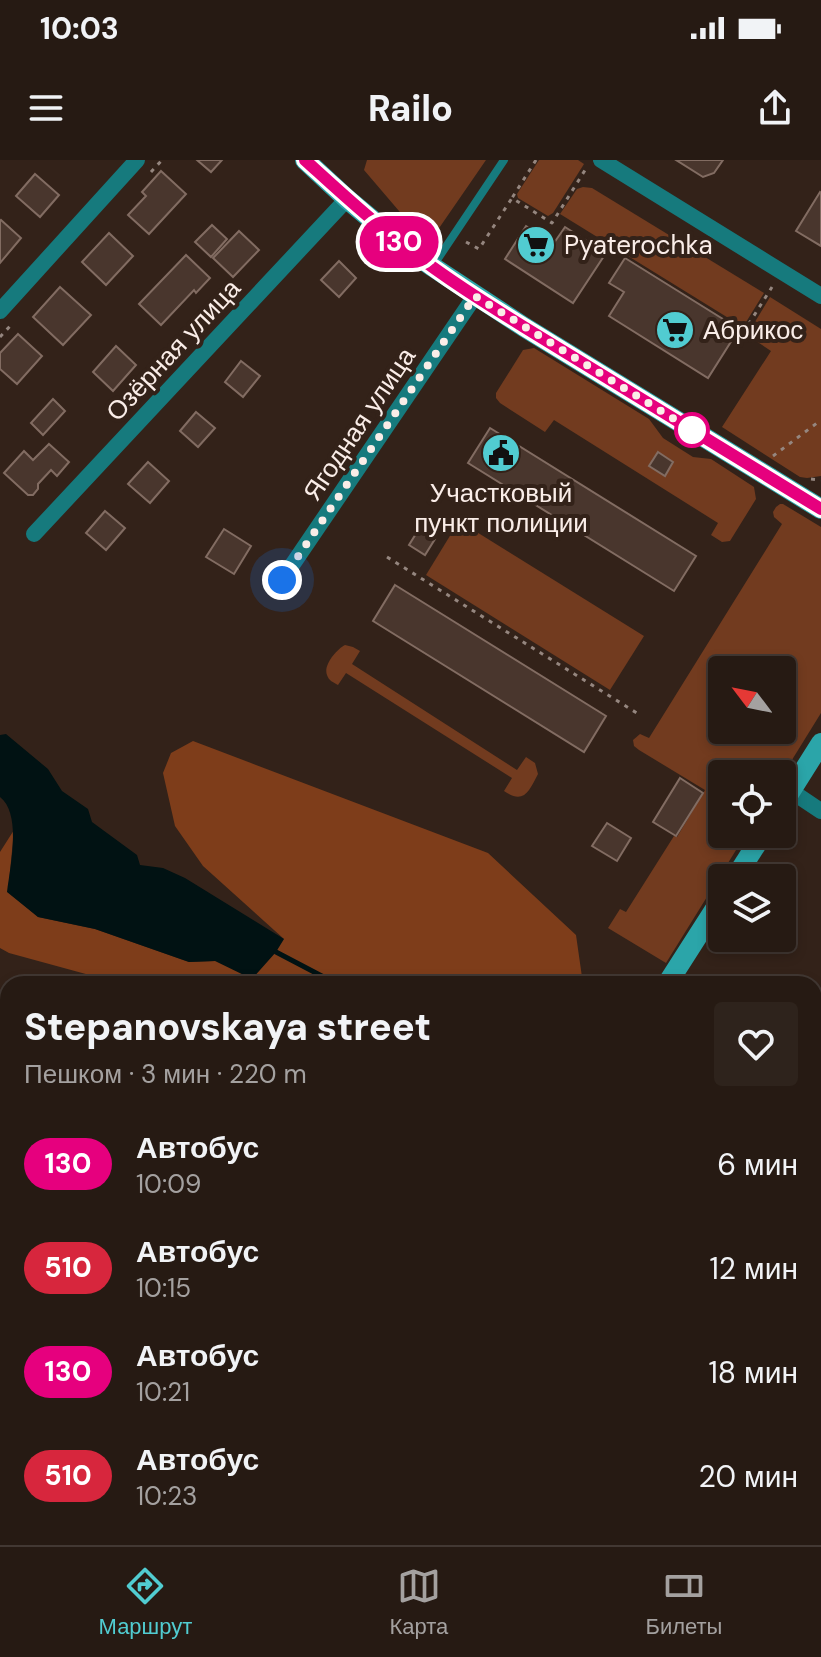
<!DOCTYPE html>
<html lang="ru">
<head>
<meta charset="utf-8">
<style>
  body { margin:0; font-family:"DM Sans",sans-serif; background:#2e231c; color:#f1f3f6; height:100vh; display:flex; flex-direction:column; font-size:30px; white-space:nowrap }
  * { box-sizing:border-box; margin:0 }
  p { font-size:26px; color:#a4a1a0 }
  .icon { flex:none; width:44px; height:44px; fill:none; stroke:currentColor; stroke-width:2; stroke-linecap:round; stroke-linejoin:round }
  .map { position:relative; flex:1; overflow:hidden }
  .details { position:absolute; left:0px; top:816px; width:822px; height:570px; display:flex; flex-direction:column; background:#261a13; border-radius:24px 24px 0 0; box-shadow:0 4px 12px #0003,0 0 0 2px #423833 }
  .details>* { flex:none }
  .badge { padding:0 16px; border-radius:26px; font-size:28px; line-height:52px }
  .needle { width:52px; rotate:302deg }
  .controls { position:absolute; left:708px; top:496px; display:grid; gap:16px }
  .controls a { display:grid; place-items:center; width:88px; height:88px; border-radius:8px; background:#261a13; box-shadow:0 4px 12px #0003,0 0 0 2px #423833; font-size:40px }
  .you { position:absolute; width:40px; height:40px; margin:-20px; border:6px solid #fff; border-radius:50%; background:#1a73e8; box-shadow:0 0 0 12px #1a73e833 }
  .map>.badge { position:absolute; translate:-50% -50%; box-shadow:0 0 0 4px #fff }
  .round { display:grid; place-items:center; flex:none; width:84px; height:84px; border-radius:8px; background:#2e231c }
  .summary { display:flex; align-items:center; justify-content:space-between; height:136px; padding:0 24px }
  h1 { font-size:38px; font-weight:800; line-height:60px }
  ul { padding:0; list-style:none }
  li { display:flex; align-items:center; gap:24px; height:104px; padding:0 24px }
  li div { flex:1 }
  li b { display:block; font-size:30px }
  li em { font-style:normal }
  li .badge { min-width:88px; font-weight:700; text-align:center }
  .status { display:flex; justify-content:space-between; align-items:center; height:56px; padding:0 40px; background:#261a13; direction:ltr }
  .status svg { height:22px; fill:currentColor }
  header { display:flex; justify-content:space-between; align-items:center; height:104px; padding:0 24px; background:#261a13; font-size:36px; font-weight:800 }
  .tab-bar { display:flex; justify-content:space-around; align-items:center; height:112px; border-top:2px solid #423833; background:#261a13; font-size:22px; color:#a4a1a0 }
  .tab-bar a { display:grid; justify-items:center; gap:4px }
  .tab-bar .current { color:#51ccd1 }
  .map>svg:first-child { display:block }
  .green { fill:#723b1f; fill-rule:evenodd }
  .forest { fill:#7e3d1a }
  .water { fill:#011213 }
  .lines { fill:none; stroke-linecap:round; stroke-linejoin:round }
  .stream { stroke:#011213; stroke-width:5 }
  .building { fill:#49362d; stroke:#826c62; stroke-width:2 }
  .path { stroke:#95867f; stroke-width:3; stroke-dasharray:4 6; stroke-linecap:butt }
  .lane { stroke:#167a7d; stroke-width:8 }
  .street { stroke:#167a7d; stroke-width:16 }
  .secondary { stroke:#2ba5a9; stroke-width:20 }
  .line-casing { stroke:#fff; stroke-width:18 }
  .line { stroke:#e6007e; stroke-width:12 }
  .walk { stroke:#faede8; stroke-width:8; stroke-dasharray:0 14.4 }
  .stop-dot { fill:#fff; stroke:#e6007e; stroke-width:4 }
  .labels { text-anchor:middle; stroke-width:8; stroke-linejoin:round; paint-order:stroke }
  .poi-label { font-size:26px; fill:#faede8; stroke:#332219; text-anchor:start }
  .street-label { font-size:26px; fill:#faede8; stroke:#332219 }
</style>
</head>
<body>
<div class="status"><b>10:03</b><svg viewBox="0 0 49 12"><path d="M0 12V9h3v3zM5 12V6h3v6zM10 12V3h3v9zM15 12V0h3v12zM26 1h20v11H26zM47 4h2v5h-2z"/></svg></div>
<header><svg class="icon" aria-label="menu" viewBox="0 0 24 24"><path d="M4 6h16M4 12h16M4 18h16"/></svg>Railo<svg class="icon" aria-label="share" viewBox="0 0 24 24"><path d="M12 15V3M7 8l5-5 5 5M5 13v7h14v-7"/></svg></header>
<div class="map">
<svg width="821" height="1385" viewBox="0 0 821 1385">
  <rect width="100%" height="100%" fill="#332219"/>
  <g class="green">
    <path d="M 367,0 L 486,0 L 435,74 C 427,79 423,79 414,76 L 405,58 L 364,10 Z"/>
    <path d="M 539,0 L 578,0 L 584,4 L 553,53 L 548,56 L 518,38 L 517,34 Z"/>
    <path d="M 583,27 L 592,28 L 764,133 L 743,167 L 560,54 L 577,29 Z"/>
    <path d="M 770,137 L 821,169 L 821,316 L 807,318 L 800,317 L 722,267 L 771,191 L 747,175 Z"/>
    <path d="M 534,188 L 649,259 L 663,278 L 693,297 L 711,299 L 754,327 L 756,339 L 730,381 L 722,382 L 711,375 L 718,363 L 554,260 L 545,272 L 500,243 L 496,238 L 496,233 L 523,190 Z"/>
    <path d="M 780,344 L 783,344 L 821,367 L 821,553 L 782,616 L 782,614 L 722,614 L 722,674 L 746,674 L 666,803 L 608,768 L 620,749 L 626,752 L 674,676 L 677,677 L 705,630 L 639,590 L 634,586 L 633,580 L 640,574 L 649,578 L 782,364 L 774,357 L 773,352 L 776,347 ZM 722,510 L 782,510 L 782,570 L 722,570 Z"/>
    <path d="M 459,361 L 644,476 L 610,530 L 426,415 Z"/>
    <path d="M 345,485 L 353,487 L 360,491 L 352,504 L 517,610 L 526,597 L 535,603 L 538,614 C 529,631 524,645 504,631 L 512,618 L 346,513 L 338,525 C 333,522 329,521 327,515 C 323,505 337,489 345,485 Z"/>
  </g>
  <g class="forest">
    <path d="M 193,581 L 488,693 L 576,775 L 582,817 L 578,824 L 115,824 L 115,822 L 9,793 L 0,788 L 0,692 L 14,670 L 8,732 L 38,757 L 95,769 L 189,802 L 215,801 L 284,779 L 203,706 L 175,666 L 163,613 L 171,593 Z"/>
    <path d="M 814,910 L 821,913 L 821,1385 L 487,1385 L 487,1378 L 814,1378 Z"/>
  </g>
  <path class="water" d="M 6,574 L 48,609 L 62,631 L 88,649 L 92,662 L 137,695 L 140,705 L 163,708 L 185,718 L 284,779 L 276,792 L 252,819 L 215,801 L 189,802 L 95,769 L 38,757 L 7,732 C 10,707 22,654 0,637 L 0,575 Z"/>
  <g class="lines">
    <g class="stream">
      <path d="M 276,792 L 337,824"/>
      <path d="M 814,1071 L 821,1075"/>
    </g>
  </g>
  <g class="building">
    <path d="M 197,0 L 222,0 L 211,12 Z"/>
    <path d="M 676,0 L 723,0 L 714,13 L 703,17 Z"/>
    <path d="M 161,11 L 186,34 L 149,74 L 128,55 L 146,36 L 142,32 Z"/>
    <path d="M 35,14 L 59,35 L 40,57 L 16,36 Z"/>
    <path d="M 820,32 L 821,33 L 821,86 L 796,71 Z"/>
    <path d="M 1,60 L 21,78 L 0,103 L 0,61 Z"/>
    <path d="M 212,65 L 227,79 L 211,97 L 195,82 Z"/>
    <path d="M 526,66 L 554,83 L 565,67 L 606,93 L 573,143 L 505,99 Z"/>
    <path d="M 239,71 L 259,90 L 233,117 L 213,98 Z"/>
    <path d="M 109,73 L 133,96 L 106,125 L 82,102 Z"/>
    <path d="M 186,95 L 210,118 L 196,133 L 194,130 L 161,165 L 139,144 Z"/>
    <path d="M 625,98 L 739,169 L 708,218 L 609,156 L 624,132 L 609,123 Z"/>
    <path d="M 339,101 L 356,118 L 339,137 L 321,120 Z"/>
    <path d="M 60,127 L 91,155 L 63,185 L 33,157 Z"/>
    <path d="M 18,174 L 42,196 L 17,224 L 0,209 L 0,193 Z"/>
    <path d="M 116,186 L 136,205 L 113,231 L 93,212 Z"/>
    <path d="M 241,201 L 260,216 L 243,237 L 225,222 Z"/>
    <path d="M 53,239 L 65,251 L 43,275 L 31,263 Z"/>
    <path d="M 196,252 L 215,268 L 198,287 L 180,271 Z"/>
    <path d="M 490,268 L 696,396 L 674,431 L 468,303 Z"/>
    <path d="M 49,284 L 69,302 L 57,316 L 51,310 L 38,324 L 38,329 L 33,335 L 28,335 L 4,313 L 24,291 L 33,300 Z"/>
    <path d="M 658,292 L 673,302 L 665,316 L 649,306 Z"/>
    <path d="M 148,302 L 169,321 L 150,343 L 128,324 Z"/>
    <path d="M 105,351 L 125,368 L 106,390 L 86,373 Z"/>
    <path d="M 224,369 L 251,386 L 234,414 L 206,397 Z"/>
    <path d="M 419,369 L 435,379 L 425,395 L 409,385 Z"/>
    <path d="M 395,425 L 606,556 L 584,592 L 373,461 Z"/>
    <path d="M 680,618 L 703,633 L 676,676 L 653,662 Z"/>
    <path d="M 607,663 L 631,678 L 617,701 L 592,686 Z"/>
    <path d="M 0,867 L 8,872 L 8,908 L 0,903 Z"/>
    <path d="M 8,919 L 8,949 L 0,944 L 0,931 Z"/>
    <path d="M 45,1378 L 70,1378 L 69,1385 L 44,1385 Z"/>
  </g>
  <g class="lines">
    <g class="path">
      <path d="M 536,0 L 512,38 L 552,63 L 587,7"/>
      <path d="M 151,12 L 162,0"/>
      <path d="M 466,82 L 479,89 L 512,38"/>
      <path d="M 0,177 L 11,165"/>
      <path d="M 738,181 L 772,127"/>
      <path d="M 773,296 L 821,260"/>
      <path d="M 811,319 L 821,320"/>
      <path d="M 387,397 L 640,555"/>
    </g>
    <g class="lane">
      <path d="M 433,106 L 504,0"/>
      <path d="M 0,847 L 8,852"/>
      <path d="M 0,965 L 8,970"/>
    </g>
    <g class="street">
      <path d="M 601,0 L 821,136"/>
      <path d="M 0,151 L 137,0"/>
      <path d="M 34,374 L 347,39"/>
      <path d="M 282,420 L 475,136"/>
      <path d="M 791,631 L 821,651"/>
      <path d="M 0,1300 L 8,1300"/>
      <path d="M 98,1378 L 98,1385"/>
    </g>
    <g class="secondary">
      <path d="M 305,0 L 347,39 L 406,88 L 433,107 L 524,167 L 821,349"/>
      <path d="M 782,645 L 821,583"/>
      <path d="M 735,718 L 763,674"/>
      <path d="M 667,824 L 722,738"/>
      <path d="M 420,1385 L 421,1378"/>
    </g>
  </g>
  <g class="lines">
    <defs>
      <path id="line" d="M 305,0 C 338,30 371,61 407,88 C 444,117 484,142 524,167 L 821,349"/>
    </defs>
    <use href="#line" class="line-casing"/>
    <use href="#line" class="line"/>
    <path class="walk" d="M 282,420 L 475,136 L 692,270"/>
  </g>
  <defs>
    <symbol id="supermarket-disc" viewBox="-11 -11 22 22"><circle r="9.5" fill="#51ccd1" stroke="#332219"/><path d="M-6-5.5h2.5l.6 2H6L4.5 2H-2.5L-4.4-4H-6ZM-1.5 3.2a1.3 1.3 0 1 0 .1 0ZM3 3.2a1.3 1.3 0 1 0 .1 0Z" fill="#111"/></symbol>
    <symbol id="civic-disc" viewBox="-11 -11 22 22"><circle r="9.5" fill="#51ccd1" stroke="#332219"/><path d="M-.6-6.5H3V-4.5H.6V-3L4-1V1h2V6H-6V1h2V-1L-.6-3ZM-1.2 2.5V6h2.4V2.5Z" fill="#111"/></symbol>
  </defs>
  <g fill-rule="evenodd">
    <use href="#supermarket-disc" x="514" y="63" width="44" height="44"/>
    <use href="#supermarket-disc" x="653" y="148" width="44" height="44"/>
    <use href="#civic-disc" x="479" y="271" width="44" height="44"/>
  </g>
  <circle class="stop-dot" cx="692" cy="270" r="16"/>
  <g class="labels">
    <g class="poi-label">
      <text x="564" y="94">Pyaterochka</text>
      <text x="703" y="179">Абрикос</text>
      <text x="501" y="342" text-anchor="middle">Участковый<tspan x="501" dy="30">пункт полиции</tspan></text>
    </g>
    <g class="street-label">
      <text transform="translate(173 190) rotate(-47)" y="9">Озёрная улица</text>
      <text transform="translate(359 264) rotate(-56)" y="9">Ягодная улица</text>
    </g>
  </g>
</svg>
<div class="controls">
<a><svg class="needle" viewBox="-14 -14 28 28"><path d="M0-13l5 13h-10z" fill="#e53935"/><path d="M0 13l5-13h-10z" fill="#a4a1a0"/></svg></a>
<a><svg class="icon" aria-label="locate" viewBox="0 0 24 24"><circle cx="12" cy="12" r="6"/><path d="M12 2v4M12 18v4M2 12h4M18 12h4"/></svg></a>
<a><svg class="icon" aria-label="layers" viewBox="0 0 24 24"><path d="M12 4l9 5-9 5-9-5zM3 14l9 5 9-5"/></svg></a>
</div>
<div class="you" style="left:282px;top:420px"></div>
<b class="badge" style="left:399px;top:82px;background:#e6007e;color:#fff">130</b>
<section class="details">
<div class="summary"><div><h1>Stepanovskaya street</h1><p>Пешком · 3 мин · 220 m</p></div><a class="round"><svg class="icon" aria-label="heart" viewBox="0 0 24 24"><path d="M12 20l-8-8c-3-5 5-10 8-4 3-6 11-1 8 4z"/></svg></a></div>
<ul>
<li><span class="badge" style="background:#e6007e;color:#fff">130</span><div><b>Автобус</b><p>10:09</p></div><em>6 мин</em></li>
<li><span class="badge" style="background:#d7263d;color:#fff">510</span><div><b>Автобус</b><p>10:15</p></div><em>12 мин</em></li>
<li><span class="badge" style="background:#e6007e;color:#fff">130</span><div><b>Автобус</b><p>10:21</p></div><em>18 мин</em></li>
<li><span class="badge" style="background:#d7263d;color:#fff">510</span><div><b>Автобус</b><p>10:23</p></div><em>20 мин</em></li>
</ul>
</section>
</div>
<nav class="tab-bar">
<a class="current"><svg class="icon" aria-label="directions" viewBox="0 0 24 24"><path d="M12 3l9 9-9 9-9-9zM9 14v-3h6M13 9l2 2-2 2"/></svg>Маршрут</a>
<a><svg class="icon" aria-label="map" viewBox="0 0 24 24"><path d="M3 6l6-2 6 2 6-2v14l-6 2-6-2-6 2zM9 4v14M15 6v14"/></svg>Карта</a>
<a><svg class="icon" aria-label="tickets" viewBox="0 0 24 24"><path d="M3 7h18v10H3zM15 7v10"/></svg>Билеты</a>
</nav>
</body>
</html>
